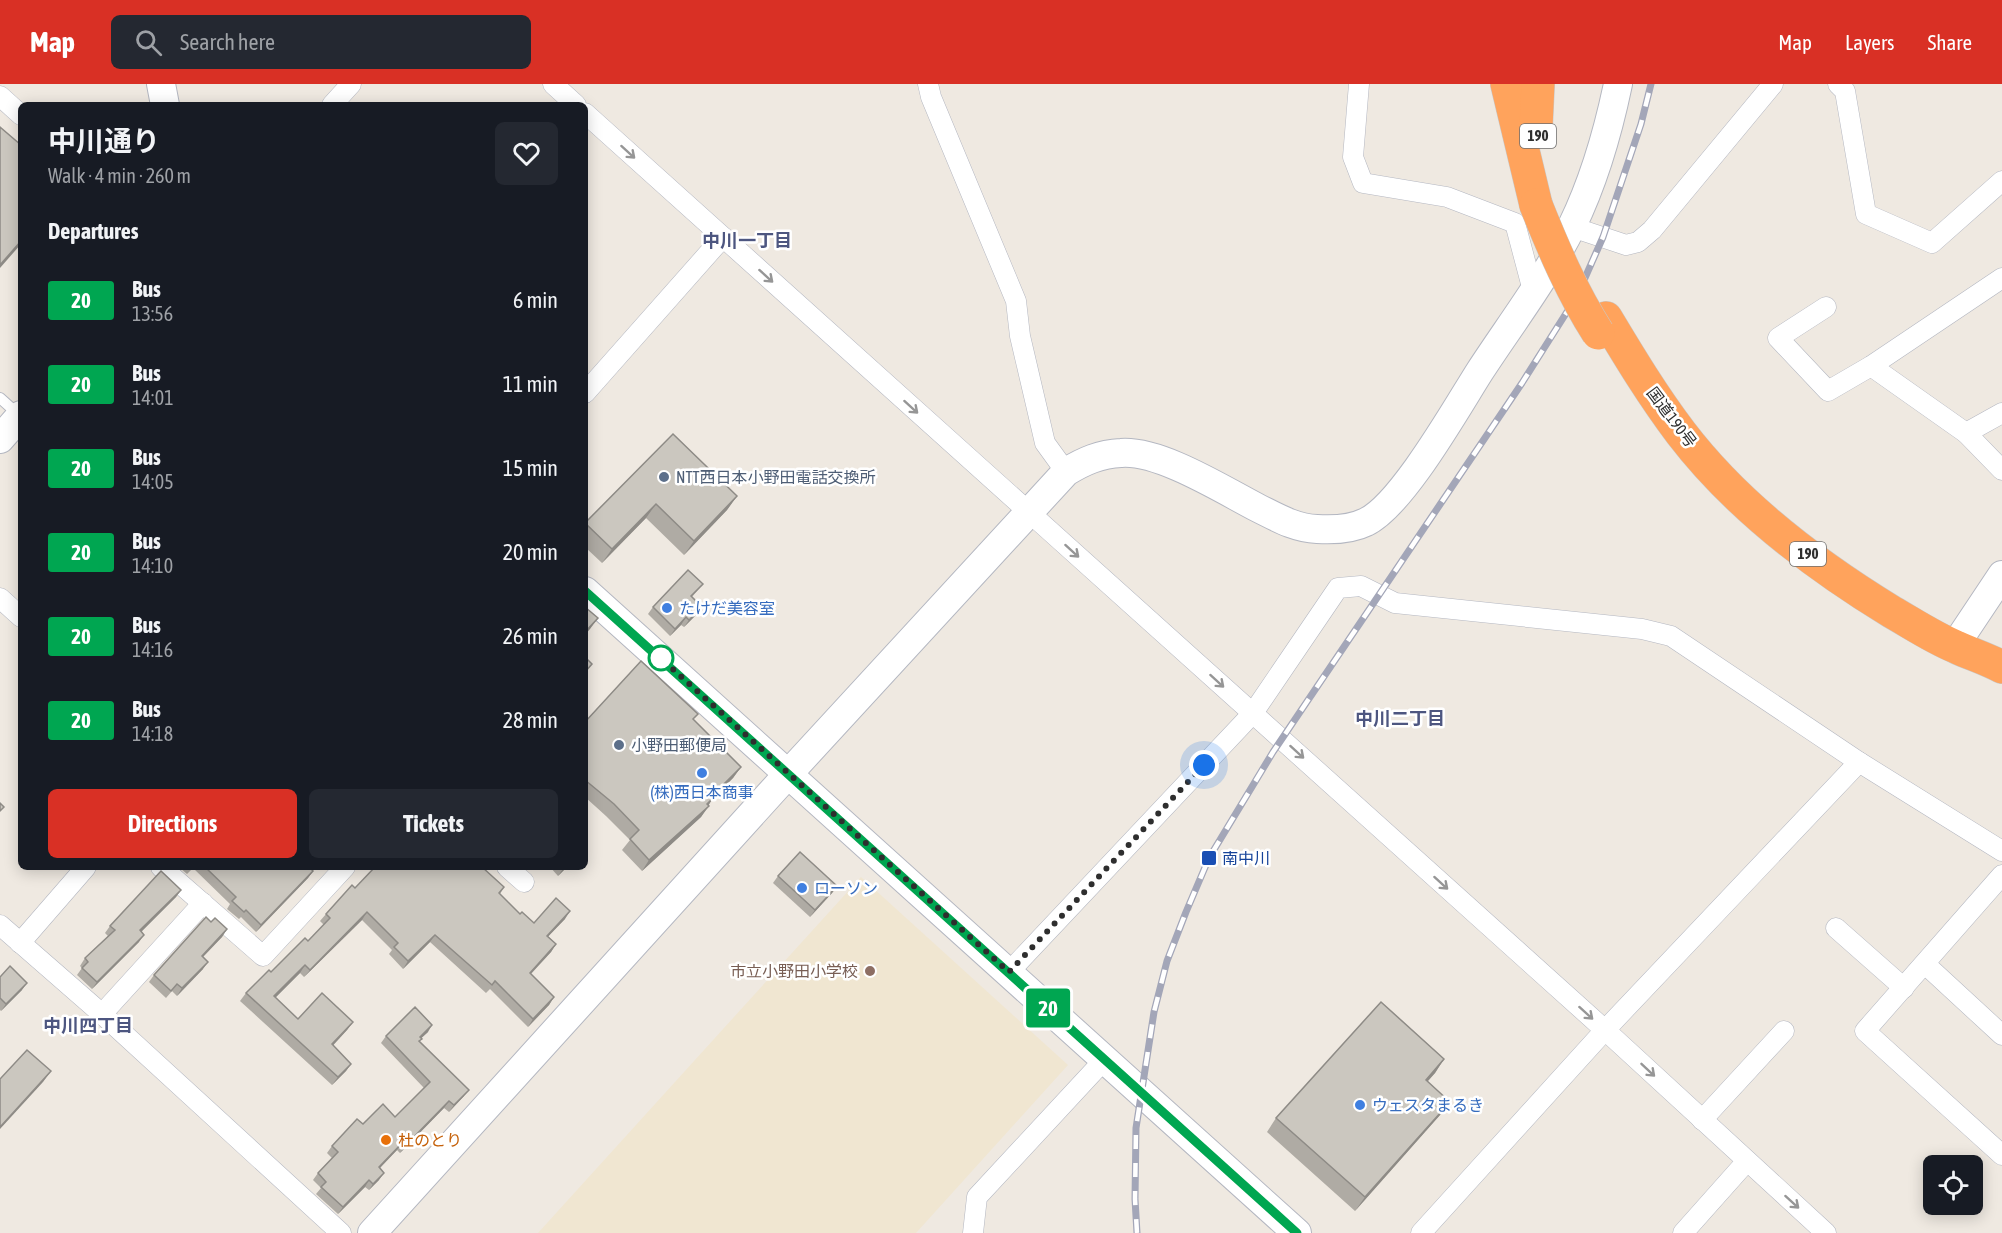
<!DOCTYPE html>
<html lang="en">
<head>
<meta charset="utf-8">
<style>
  body { margin:0; font-family:"Asap Condensed","Noto Sans JP",sans-serif; background:#242831; color:#f1f3f6; height:100vh; display:flex; flex-direction:column; font-size:22px; white-space:nowrap }
  * { box-sizing:border-box; margin:0 }
  p { font-size:20px; color:#9ea1a6 }
  .icon { flex:none; width:33px; height:33px; fill:none; stroke:currentColor; stroke-width:2; stroke-linecap:round; stroke-linejoin:round }
  .map { position:relative; flex:1; overflow:hidden }
  .sheet { position:absolute; left:18px; top:18px; width:570px; height:768px; display:flex; flex-direction:column; background:#171b24; border-radius:9px; box-shadow:0 3px 15px #0003 }
  .sheet>* { flex:none }
  .badge { padding:0 12px; border-radius:4px; font-size:21px; line-height:39px }
  .tools { position:absolute; left:1923px; top:1071px; display:grid; gap:12px }
  .tools a { display:grid; place-items:center; width:60px; height:60px; border-radius:9px; background:#171b24; box-shadow:0 3px 15px #0003; font-size:30px }
  .you { position:absolute; width:30px; height:30px; margin:-15px; border:4px solid #fff; border-radius:50%; background:#1a73e8; box-shadow:0 0 0 9px #1a73e833 }
  .map>.badge { position:absolute; translate:-50% -50%; box-shadow:0 0 0 3px #fff }
  h2 { padding:0 30px; font-size:22px; line-height:54px }
  .round { display:grid; place-items:center; flex:none; width:63px; height:63px; border-radius:9px; background:#242831 }
  .headline { display:flex; align-items:center; justify-content:space-between; height:102px; padding:0 30px }
  h1 { font-size:28px; font-weight:700; line-height:45px }
  .cta { display:flex; gap:12px; margin-top:auto; padding:12px 30px }
  .cta a { flex:1; height:69px; border-radius:9px; background:#d93025; color:#fff; font-size:24px; font-weight:700; line-height:69px; text-align:center }
  .cta a+a { background:#242831; color:#f1f3f6 }
  ul { padding:0; list-style:none }
  li { display:flex; align-items:center; gap:18px; height:84px; padding:0 30px }
  li div { flex:1 }
  li b { display:block; font-size:22px }
  li em { font-style:normal }
  li .badge { min-width:66px; font-weight:700; text-align:center }
  header { display:flex; align-items:center; gap:36px; box-sizing:border-box; height:84px; padding:0 30px; background:#d93025; color:#fff }
  header strong { font-size:28px }
  nav { display:flex; gap:33px; margin-inline-start:auto; font-size:21px }
  .search { width:420px; height:54px; background:#242831; display:flex; align-items:center; gap:15px; box-sizing:border-box; padding:0 21px; border-radius:9px; color:#9ea1a6; font-size:22px }
  .map>svg:first-child { display:block }
  .education { fill:#f0e6d1 }
  .lines { fill:none; stroke-linecap:round; stroke-linejoin:round }
  .lane-casing { stroke:#b4b7c1; stroke-width:12 }
  .street-casing { stroke:#b4b7c1; stroke-width:21 }
  .secondary-casing { stroke:#b4b7c1; stroke-width:30 }
  .highway-casing { stroke:#c9c9c9; stroke-width:34 }
  .lane { stroke:#fff; stroke-width:10 }
  .street { stroke:#fff; stroke-width:20 }
  .secondary { stroke:#fff; stroke-width:28 }
  .highway { stroke:#ffa35c; stroke-width:33 }
  .rail-casing { stroke:#a3a6b8; stroke-width:7 }
  .rail { stroke:#fff; stroke-width:4.5; stroke-dasharray:14; stroke-linecap:butt }
  .highway-bridge-casing { stroke:#c9c9c9; stroke-width:34; stroke-linecap:butt }
  .highway-bridge { stroke:#ffa35c; stroke-width:33 }
  .wall { fill:#afaba4 }
  .shaded-wall { fill:#8e8b86 }
  .building { fill:#cbc7bf; stroke:#8e8b86; stroke-width:1.5 }
  .oneway { stroke:#969696 }
  .line-casing { stroke:#fff; stroke-width:14 }
  .line { stroke:#00a651; stroke-width:9 }
  .walk { stroke:#2e2e2e; stroke-width:6; stroke-dasharray:0 10.8 }
  .service-dot { fill:#5c6f8a; stroke:#fff; stroke-width:2 }
  .shop-dot { fill:#3f7fe0; stroke:#fff; stroke-width:2 }
  .stop-dot { fill:#fff; stroke:#00a651; stroke-width:3 }
  .transit-dot { fill:#1a4fb4; stroke:#fff; stroke-width:2 }
  .education-dot { fill:#8d6e63; stroke:#fff; stroke-width:2 }
  .food-dot { fill:#e8710a; stroke:#fff; stroke-width:2 }
  .labels { text-anchor:middle; stroke-width:5; stroke-linejoin:round; paint-order:stroke }
  .shield { fill:#fff; stroke:#6d6d6d; stroke-width:1.5 }
  .shield-label { font-size:15px; font-weight:bold; fill:#2e2e2e }
  .street-label { font-size:16px; fill:#2e2e2e; stroke:#fff }
  .service-label { font-size:16px; fill:#4e5e75; stroke:#fff; text-anchor:start }
  .shop-label { font-size:16px; fill:#366cbe; stroke:#fff; text-anchor:start }
  .transit-label { font-size:16px; fill:#164399; stroke:#fff; text-anchor:start }
  .education-label { font-size:16px; fill:#785e54; stroke:#fff; text-anchor:end }
  .food-label { font-size:16px; fill:#c56008; stroke:#fff; text-anchor:start }
  .neighbourhood-label { font-size:18px; font-weight:bold; fill:#4d5680; stroke:#fff }
</style>
</head>
<body>
<header>
<strong>Map</strong>
<div class="search"><svg class="icon" aria-label="search" viewBox="0 0 24 24"><circle cx="10" cy="10" r="6"/><path d="M15 15l6 6"/></svg>Search here</div>
<nav><a>Map</a><a>Layers</a><a>Share</a></nav>
</header>
<div class="map">
<svg width="2002" height="1149" viewBox="0 0 2002 1149">
  <rect width="100%" height="100%" fill="#efe9e1"/>
  <path class="education" d="M 861,793 L 1068,981 L 916,1149 L 538,1149 Z"/>
  <g class="lines">
    <defs>
      <path id="lane" d="M 0,314 L 20,332"/>
      <g id="street">
        <path d="M 553,0 L 576,21"/>
        <path d="M 928,0 L 931,13 L 1016,217 L 1020,252 L 1045,359 L 1066,388"/>
        <path d="M 1359,0 L 1353,73 L 1363,99 L 1447,113 L 1515,139 L 1533,207"/>
        <path d="M 1838,0 L 1845,7 L 1866,130 L 1932,159 L 2002,97"/>
        <path d="M 0,12 L 21,31"/>
        <path d="M 332,21 L 351,0"/>
        <path d="M 585,29 L 1605,946 L 1826,1149"/>
        <path d="M 1572,143 L 1626,161 L 1638,158 L 1652,146 L 1773,0"/>
        <path d="M 1826,223 L 1778,254 L 1828,307 L 1871,282 L 2002,194"/>
        <path d="M 1871,282 L 1966,349 L 2002,386"/>
        <path d="M 585,309 L 723,153"/>
        <path d="M 1966,349 L 2002,329"/>
        <path d="M 0,514 L 21,533"/>
        <path d="M 161,783 L 263,872 L 345,783"/>
        <path d="M 507,783 L 524,798"/>
        <path d="M 2002,791 L 1865,947 L 2002,1071"/>
        <path d="M 0,841 L 102,930 L 341,1149"/>
        <path d="M 1836,844 L 1904,904"/>
        <path d="M 20,859 L 86,783"/>
        <path d="M 1925,880 L 2002,951"/>
        <path d="M 1009,888 L 1253,629 L 1338,504 L 1361,502 L 1395,519 L 1642,545 L 1671,552 L 1859,678 L 2002,767"/>
        <path d="M 102,930 L 203,819"/>
        <path d="M 1702,1036 L 1784,947"/>
        <path d="M 973,1149 L 977,1113 L 1105,975"/>
        <path d="M 1421,1149 L 1605,946 L 1859,678"/>
        <path d="M 1683,1149 L 1747,1077"/>
      </g>
      <g id="secondary">
        <path d="M 161,0 L 165,21"/>
        <path d="M 0,355 L 21,331"/>
        <path d="M 585,507 L 1297,1149"/>
        <path d="M 1954,563 L 2002,491"/>
        <path d="M 372,1149 L 789,689 L 1066,388 C 1084,377 1100,370 1121,369 C 1160,366 1223,406 1258,424 C 1278,434 1295,444 1317,445 C 1333,446 1352,445 1366,438 C 1402,421 1457,323 1480,287 C 1510,241 1548,191 1572,142 C 1594,97 1608,48 1618,0"/>
      </g>
      <g id="highway">
        <path d="M 1507,0 L 1536,121"/>
        <path d="M 1536,43 L 1538,0"/>
        <path d="M 1606,234 C 1630,274 1653,312 1681,349 C 1736,421 1815,481 1892,528 C 1913,540 1934,554 1956,563 C 1971,570 1987,575 2002,583"/>
      </g>
    </defs>
    <use href="#lane" class="lane-casing"/>
    <use href="#street" class="street-casing"/>
    <use href="#secondary" class="secondary-casing"/>
    <use href="#highway" class="highway-casing"/>
    <use href="#lane" class="lane"/>
    <use href="#street" class="street"/>
    <use href="#secondary" class="secondary"/>
    <use href="#highway" class="highway"/>
    <defs>
      <path id="rail" d="M 1137,1149 L 1135,1115 L 1136,1044 L 1154,928 L 1167,877 L 1186,828 L 1209,774 L 1273,668 L 1522,299 L 1577,212 L 1603,153 L 1641,40 L 1651,0"/>
    </defs>
    <use href="#rail" class="rail-casing"/>
    <use href="#rail" class="rail"/>
    <defs>
      <path id="highway-bridge" d="M 1536,121 C 1554,166 1572,208 1598,249"/>
    </defs>
    <use href="#highway-bridge" class="highway-bridge-casing"/>
    <use href="#highway-bridge" class="highway-bridge"/>
  </g>
  <g class="wall">
    <path d="M 673,350 L 737,412 L 727,426 L 684,471 L 646,434 L 602,479 L 585,463 L 585,439 Z"/>
    <path d="M 703,500 L 692,513 L 702,523 L 697,530 L 684,543 L 681,541 L 670,552 L 648,530 L 653,523 Z"/>
    <path d="M 694,636 L 741,683 L 733,694 L 713,714 L 701,733 L 642,787 L 622,766 L 630,756 L 606,732 L 585,713 L 585,638 Z"/>
    <path d="M 179,783 L 309,783 L 313,787 L 308,794 L 256,848 L 241,833 L 239,835 L 227,825 L 230,820 L 193,784 L 187,790 Z"/>
    <path d="M 550,783 L 567,783 L 558,792 Z"/>
    <path d="M 778,792 L 837,802 L 832,809 L 810,833 L 773,799 Z"/>
    <path d="M 504,803 L 500,810 L 520,830 L 534,839 L 565,835 L 548,852 L 556,860 L 551,868 L 531,890 L 554,913 L 549,921 L 528,943 L 490,905 L 486,909 L 430,858 L 403,885 L 389,870 L 392,866 L 362,836 L 304,893 L 300,889 L 275,914 L 298,935 L 353,938 L 347,946 L 333,961 L 351,980 L 346,987 L 332,1001 L 240,917 L 246,909 L 308,857 L 324,841 L 320,837 L 326,830 L 355,804 Z"/>
    <path d="M 181,806 L 176,813 L 141,848 L 139,858 L 92,905 L 77,891 L 82,884 L 80,882 L 85,874 L 108,852 L 105,849 L 110,842 Z"/>
    <path d="M 211,838 L 227,845 L 222,853 L 203,873 L 203,885 L 177,912 L 172,907 L 166,914 L 149,898 L 154,891 Z"/>
    <path d="M 0,893 L 22,906 L 1,927 L 0,926 Z"/>
    <path d="M 428,948 L 421,954 L 420,958 L 464,1012 L 449,1028 L 444,1024 L 400,1069 L 397,1066 L 380,1084 L 379,1096 L 369,1106 L 365,1103 L 338,1130 L 316,1110 L 321,1104 L 313,1096 L 318,1089 L 332,1074 L 327,1069 L 332,1062 L 363,1040 L 395,1033 L 424,1004 L 381,959 L 386,952 Z"/>
    <path d="M 1444,975 L 1435,989 L 1428,997 L 1440,1031 L 1355,1127 L 1267,1048 L 1276,1034 Z"/>
  </g>
  <g class="shaded-wall">
    <path d="M 21,157 L 21,160 L 0,184 L 0,181 Z"/>
    <path d="M 737,412 L 727,426 L 684,471 L 694,457 Z"/>
    <path d="M 656,420 L 646,434 L 602,479 L 612,465 Z"/>
    <path d="M 702,523 L 697,530 L 684,543 L 689,536 Z"/>
    <path d="M 686,533 L 681,541 L 670,552 L 675,545 Z"/>
    <path d="M 598,534 L 590,545 L 585,551 L 585,548 Z"/>
    <path d="M 741,683 L 733,694 L 704,723 L 712,712 Z"/>
    <path d="M 713,714 L 706,725 L 709,722 L 701,733 L 642,787 L 649,776 Z"/>
    <path d="M 565,783 L 567,783 L 558,792 L 563,785 Z"/>
    <path d="M 313,787 L 308,794 L 256,848 L 261,841 Z"/>
    <path d="M 837,802 L 832,809 L 810,833 L 815,826 Z"/>
    <path d="M 181,806 L 176,813 L 135,854 L 140,846 Z"/>
    <path d="M 570,827 L 565,835 L 542,859 L 547,852 Z"/>
    <path d="M 367,828 L 362,836 L 304,893 L 310,886 Z"/>
    <path d="M 227,845 L 222,853 L 197,879 L 202,872 Z"/>
    <path d="M 144,851 L 139,858 L 92,905 L 97,898 Z"/>
    <path d="M 435,851 L 430,858 L 403,885 L 408,877 Z"/>
    <path d="M 556,860 L 551,868 L 524,897 L 530,889 Z"/>
    <path d="M 208,878 L 203,885 L 177,912 L 182,904 Z"/>
    <path d="M 305,881 L 300,889 L 269,920 L 274,912 Z"/>
    <path d="M 27,899 L 22,906 L 1,927 L 6,920 Z"/>
    <path d="M 554,913 L 549,921 L 528,943 L 533,935 Z"/>
    <path d="M 353,938 L 347,946 L 327,968 L 332,960 Z"/>
    <path d="M 432,941 L 428,948 L 415,960 L 420,953 Z"/>
    <path d="M 1444,975 L 1435,989 L 1416,1010 L 1426,996 Z"/>
    <path d="M 351,980 L 346,987 L 332,1001 L 338,993 Z"/>
    <path d="M 51,987 L 43,998 L 0,1045 L 0,1043 Z"/>
    <path d="M 469,1006 L 464,1012 L 449,1028 L 454,1021 Z"/>
    <path d="M 449,1017 L 444,1024 L 400,1069 L 405,1062 Z"/>
    <path d="M 1450,1018 L 1440,1031 L 1355,1127 L 1365,1113 Z"/>
    <path d="M 402,1059 L 397,1066 L 374,1090 L 379,1083 Z"/>
    <path d="M 384,1089 L 379,1096 L 369,1106 L 373,1100 Z"/>
    <path d="M 369,1096 L 365,1103 L 338,1130 L 343,1123 Z"/>
  </g>
  <g class="building">
    <path d="M 0,43 L 21,61 L 21,157 L 0,181 Z"/>
    <path d="M 673,350 L 737,412 L 694,457 L 656,420 L 612,465 L 585,439 Z"/>
    <path d="M 688,486 L 703,500 L 691,512 L 702,523 L 689,536 L 686,533 L 675,545 L 653,523 Z"/>
    <path d="M 585,523 L 598,534 L 585,548 Z"/>
    <path d="M 585,573 L 592,580 L 585,588 Z"/>
    <path d="M 641,577 L 698,630 L 693,635 L 741,683 L 712,712 L 713,714 L 707,720 L 709,722 L 649,776 L 630,755 L 639,746 L 614,720 L 585,696 L 585,638 Z"/>
    <path d="M 0,719 L 4,723 L 0,727 Z"/>
    <path d="M 800,768 L 837,802 L 815,826 L 778,792 Z"/>
    <path d="M 205,783 L 309,783 L 313,787 L 261,841 L 246,826 L 244,828 L 232,817 L 236,813 Z"/>
    <path d="M 375,783 L 482,783 L 504,803 L 499,809 L 520,830 L 522,828 L 534,839 L 556,814 L 570,827 L 547,852 L 556,860 L 530,889 L 554,913 L 533,935 L 495,897 L 492,901 L 435,851 L 408,877 L 394,863 L 398,859 L 367,828 L 310,886 L 305,881 L 274,912 L 298,935 L 322,909 L 353,938 L 332,960 L 351,980 L 338,993 L 246,909 L 269,886 L 271,888 L 305,854 L 308,857 L 330,834 L 326,830 L 352,801 L 355,804 Z"/>
    <path d="M 161,787 L 181,806 L 140,846 L 144,851 L 97,898 L 82,884 L 88,878 L 85,874 L 115,846 L 110,842 Z"/>
    <path d="M 206,833 L 211,838 L 215,834 L 227,845 L 202,872 L 208,878 L 182,904 L 177,900 L 171,907 L 154,891 Z"/>
    <path d="M 10,882 L 27,899 L 6,920 L 0,914 L 0,893 Z"/>
    <path d="M 1381,918 L 1444,975 L 1426,996 L 1450,1018 L 1365,1113 L 1276,1034 Z"/>
    <path d="M 415,923 L 432,941 L 420,953 L 422,955 L 419,957 L 469,1006 L 454,1021 L 449,1017 L 405,1062 L 402,1059 L 379,1083 L 384,1089 L 373,1100 L 369,1096 L 343,1123 L 321,1103 L 326,1098 L 318,1089 L 338,1068 L 332,1062 L 357,1035 L 363,1040 L 383,1020 L 395,1033 L 430,998 L 386,952 Z"/>
    <path d="M 27,966 L 51,987 L 0,1043 L 0,995 Z"/>
  </g>
  <defs><path id="oneway-shaft" d="M-6 0H5M1.5-3L5.5 0L1.5 3" fill="none" stroke-width="1.6" stroke-linecap="round" stroke-linejoin="round" transform="scale(1.5)"/></defs>
  <g class="oneway">
    <use href="#oneway-shaft" transform="translate(628 68) rotate(42)"/>
    <use href="#oneway-shaft" transform="translate(766 192) rotate(42)"/>
    <use href="#oneway-shaft" transform="translate(911 323) rotate(42)"/>
    <use href="#oneway-shaft" transform="translate(1072 467) rotate(42)"/>
    <use href="#oneway-shaft" transform="translate(1217 597) rotate(42)"/>
    <use href="#oneway-shaft" transform="translate(1297 668) rotate(42)"/>
    <use href="#oneway-shaft" transform="translate(1441 799) rotate(42)"/>
    <use href="#oneway-shaft" transform="translate(1586 929) rotate(42)"/>
    <use href="#oneway-shaft" transform="translate(1648 986) rotate(43)"/>
    <use href="#oneway-shaft" transform="translate(1792 1118) rotate(42)"/>
  </g>
  <g class="lines">
    <defs>
      <path id="line" d="M 585,507 L 1297,1149"/>
    </defs>
    <use href="#line" class="line-casing"/>
    <use href="#line" class="line"/>
    <path class="walk" d="M 661,574 L 655,569 L 1009,888 L 1204,681"/>
  </g>
  <g class="service-dot">
    <circle cx="664" cy="393" r="6"/>
    <circle cx="619" cy="661" r="6"/>
  </g>
  <g class="shop-dot">
    <circle cx="667" cy="524" r="6"/>
    <circle cx="702" cy="689" r="6"/>
    <circle cx="802" cy="804" r="6"/>
    <circle cx="1360" cy="1021" r="6"/>
  </g>
  <circle class="stop-dot" cx="661" cy="574" r="12"/>
  <rect class="transit-dot" x="1201" y="766" width="16" height="16" rx="3"/>
  <circle class="education-dot" cx="870" cy="887" r="6"/>
  <circle class="food-dot" cx="386" cy="1056" r="6"/>
  <g class="labels">
    <g class="shield">
      <rect x="1520" y="40" width="36" height="24" rx="4.5"/>
      <rect x="1790" y="458" width="36" height="24" rx="4.5"/>
    </g>
    <g class="shield-label">
      <text x="1538" y="57">190</text>
      <text x="1808" y="475">190</text>
    </g>
    <g class="street-label">
      <text transform="translate(1672 333) rotate(53)" y="6">国道190号</text>
    </g>
    <g class="service-label">
      <text x="676" y="399">NTT西日本小野田電話交換所</text>
      <text x="631" y="667">小野田郵便局</text>
    </g>
    <g class="shop-label">
      <text x="679" y="530">たけだ美容室</text>
      <text x="702" y="714" text-anchor="middle">(株)西日本商事</text>
      <text x="814" y="810">ローソン</text>
      <text x="1372" y="1027">ウェスタまるき</text>
    </g>
    <g class="transit-label">
      <text x="1222" y="780">南中川</text>
    </g>
    <g class="education-label">
      <text x="858" y="893">市立小野田小学校</text>
    </g>
    <g class="food-label">
      <text x="398" y="1062">杜のとり</text>
    </g>
    <g class="neighbourhood-label">
      <text x="747" y="163">中川一丁目</text>
      <text x="1400" y="641">中川二丁目</text>
      <text x="88" y="948">中川四丁目</text>
    </g>
  </g>
</svg>
<div class="tools">
<a><svg class="icon" aria-label="locate" viewBox="0 0 24 24"><circle cx="12" cy="12" r="6"/><path d="M12 2v4M12 18v4M2 12h4M18 12h4"/></svg></a>
</div>
<div class="you" style="left:1204px;top:681px"></div>
<b class="badge" style="left:1048px;top:924px;background:#00a651;color:#fff">20</b>
<section class="sheet">
<div class="headline"><div><h1>中川通り</h1><p>Walk · 4 min · 260 m</p></div><a class="round"><svg class="icon" aria-label="heart" viewBox="0 0 24 24"><path d="M12 20l-8-8c-3-5 5-10 8-4 3-6 11-1 8 4z"/></svg></a></div>
<h2>Departures</h2>
<ul>
<li><span class="badge" style="background:#00a651;color:#fff">20</span><div><b>Bus</b><p>13:56</p></div><em>6 min</em></li>
<li><span class="badge" style="background:#00a651;color:#fff">20</span><div><b>Bus</b><p>14:01</p></div><em>11 min</em></li>
<li><span class="badge" style="background:#00a651;color:#fff">20</span><div><b>Bus</b><p>14:05</p></div><em>15 min</em></li>
<li><span class="badge" style="background:#00a651;color:#fff">20</span><div><b>Bus</b><p>14:10</p></div><em>20 min</em></li>
<li><span class="badge" style="background:#00a651;color:#fff">20</span><div><b>Bus</b><p>14:16</p></div><em>26 min</em></li>
<li><span class="badge" style="background:#00a651;color:#fff">20</span><div><b>Bus</b><p>14:18</p></div><em>28 min</em></li>
</ul>
<div class="cta"><a>Directions</a><a>Tickets</a></div>
</section>
</div>
</body>
</html>
